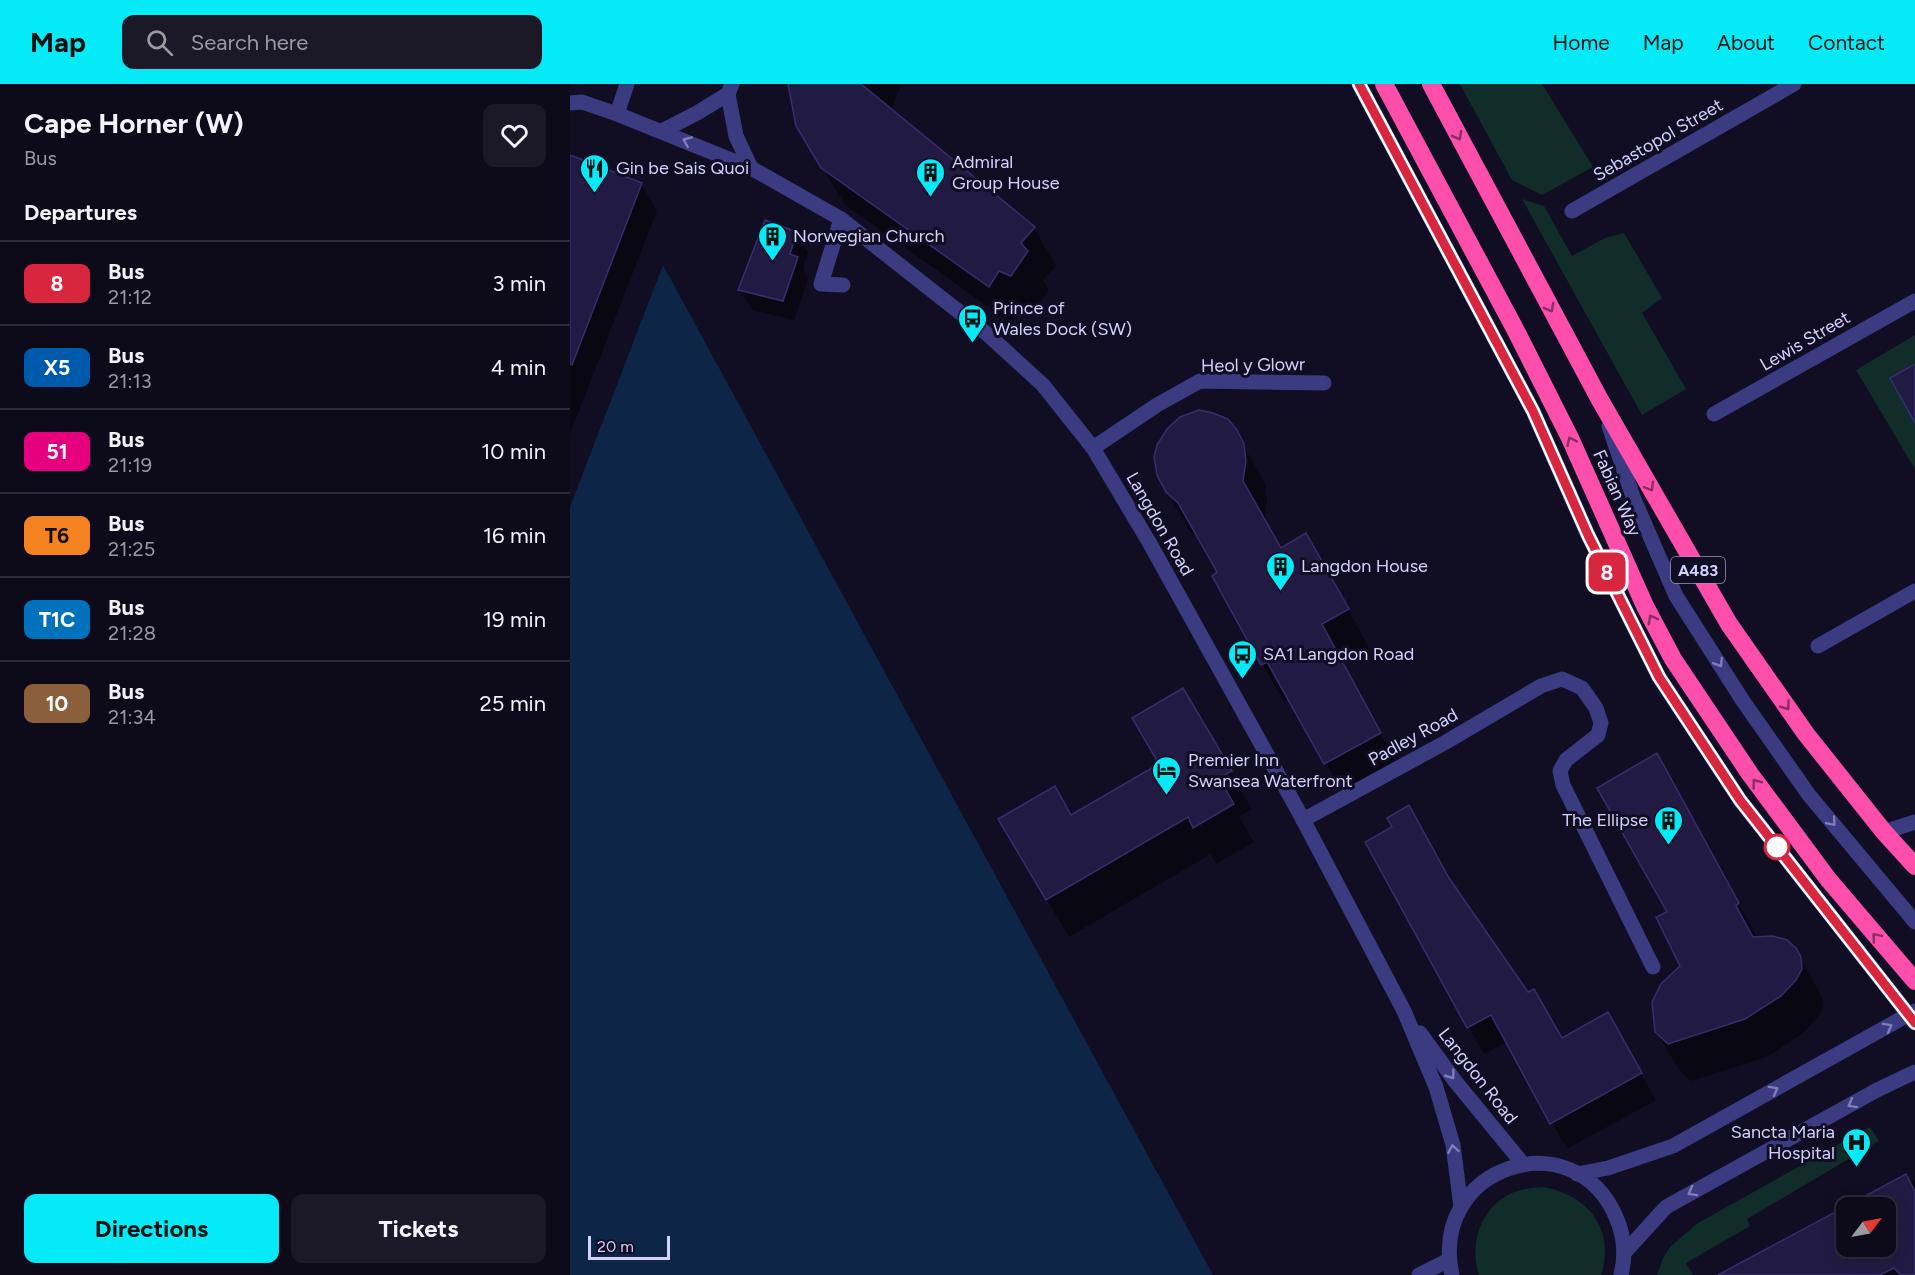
<!DOCTYPE html>
<html lang="en">
<head>
<meta charset="utf-8">
<style>
  body { margin:0; font-family:Figtree,sans-serif; background:#1b1827; color:#f1f3f6; height:100vh; display:flex; flex-direction:column; font-size:22px; white-space:nowrap }
  * { box-sizing:border-box; margin:0 }
  p { font-size:20px; color:#9a9aa2 }
  .icon { flex:none; width:33px; height:33px; fill:none; stroke:currentColor; stroke-width:2; stroke-linecap:round; stroke-linejoin:round }
  .map { position:relative; flex:1; overflow:hidden }
  .side { display:flex; flex-direction:column; background:#0d0a1a; width:570px }
  .side>* { flex:none }
  .badge { padding:0 12px; border-radius:9px; font-size:21px; line-height:39px }
  .needle { width:39px; rotate:58deg }
  .buttons { position:absolute; left:1266px; top:1113px; display:grid; gap:12px }
  .buttons a { display:grid; place-items:center; width:60px; height:60px; border-radius:12px; background:#0d0a1a; box-shadow:0 3px 15px #0003,0 0 0 2px #2d2b39; font-size:30px }
  .scale { position:absolute; left:18px; bottom:15px; width:82px; box-sizing:border-box; padding-left:6px; border:3px solid #d4d1fe; border-top:0; font-size:16px; line-height:21px; white-space:nowrap; color:#d4d1fe; -webkit-text-stroke:4px #110e23; paint-order:stroke }
  .map>.badge { position:absolute; translate:-50% -50%; box-shadow:0 0 0 3px #fff }
  h2 { padding:0 24px; font-size:22px; line-height:54px }
  .round { display:grid; place-items:center; flex:none; width:63px; height:63px; border-radius:12px; background:#1b1827 }
  .headline { display:flex; align-items:center; justify-content:space-between; height:102px; padding:0 24px }
  h1 { font-size:28px; font-weight:700; line-height:45px }
  .action { display:flex; gap:12px; margin-top:auto; padding:12px 24px }
  .action a { flex:1; height:69px; border-radius:12px; background:#04eaf7; color:#111; font-size:24px; font-weight:700; line-height:69px; text-align:center }
  .action a+a { background:#1b1827; color:#f1f3f6 }
  ul { padding:0; list-style:none }
  li { display:flex; align-items:center; gap:18px; height:84px; padding:0 24px; border-top:2px solid #2d2b39 }
  li div { flex:1 }
  li b { display:block; font-size:22px }
  li em { font-style:normal }
  li .badge { min-width:66px; font-weight:700; text-align:center }
  header { display:flex; align-items:center; gap:36px; box-sizing:border-box; height:84px; padding:0 30px; background:#04eaf7; color:#111 }
  header strong { font-size:28px }
  nav { display:flex; gap:33px; margin-inline-start:auto; font-size:21px }
  .search { width:420px; height:54px; background:#1b1827; display:flex; align-items:center; gap:15px; box-sizing:border-box; padding:0 21px; border-radius:12px; color:#9a9aa2; font-size:22px }
  main { display:flex; flex:1; min-height:0 }
  .map>svg:first-child { display:block }
  .green { fill:#112d2a }
  .water { fill:#0d2648 }
  .shadow { fill:#0007; fill-rule:evenodd }
  .building { fill:#211b43; stroke:#372d6f; stroke-width:1.5; fill-rule:evenodd }
  .lines { fill:none; stroke-linecap:round; stroke-linejoin:round }
  .minor { stroke:#3a3b81; stroke-width:15 }
  .highway { stroke:#fc4eaa; stroke-width:18 }
  .oneway { stroke:#862e66 }
  .oneway2 { stroke:#7f7eb9 }
  .line-casing { stroke:#fff; stroke-width:14 }
  .line { stroke:#d7263d; stroke-width:9 }
  .stop-dot { fill:#fff; stroke:#d7263d; stroke-width:3 }
  .labels { text-anchor:middle; stroke-width:6; stroke-linejoin:round; paint-order:stroke }
  .shield { fill:#110e23; stroke:#9a96bc; stroke-width:1.5 }
  .shield-label { font-size:16px; font-weight:bold; fill:#d4d1fe }
  .street-label { font-size:18px; fill:#d4d1fe; stroke:#110e23 }
  .poi-label { font-size:18px; fill:#d4d1fe; stroke:#110e23; text-anchor:start }
</style>
</head>
<body>
<header>
<strong>Map</strong>
<div class="search"><svg class="icon" aria-label="search" viewBox="0 0 24 24"><circle cx="10" cy="10" r="6"/><path d="M15 15l6 6"/></svg>Search here</div>
<nav><a>Home</a><a>Map</a><a>About</a><a>Contact</a></nav>
</header>
<main>
<section class="side">
<div class="headline"><div><h1>Cape Horner (W)</h1><p>Bus</p></div><a class="round"><svg class="icon" aria-label="heart" viewBox="0 0 24 24"><path d="M12 20l-8-8c-3-5 5-10 8-4 3-6 11-1 8 4z"/></svg></a></div>
<h2>Departures</h2>
<ul>
<li><span class="badge" style="background:#d7263d;color:#fff">8</span><div><b>Bus</b><p>21:12</p></div><em>3 min</em></li>
<li><span class="badge" style="background:#005aab;color:#fff">X5</span><div><b>Bus</b><p>21:13</p></div><em>4 min</em></li>
<li><span class="badge" style="background:#e6007e;color:#fff">51</span><div><b>Bus</b><p>21:19</p></div><em>10 min</em></li>
<li><span class="badge" style="background:#f58220;color:#111">T6</span><div><b>Bus</b><p>21:25</p></div><em>16 min</em></li>
<li><span class="badge" style="background:#0072bc;color:#fff">T1C</span><div><b>Bus</b><p>21:28</p></div><em>19 min</em></li>
<li><span class="badge" style="background:#8b5e3c;color:#fff">10</span><div><b>Bus</b><p>21:34</p></div><em>25 min</em></li>
</ul>
<div class="action"><a>Directions</a><a>Tickets</a></div>
</section>
<div class="map">
<svg width="1345" height="1191" viewBox="0 0 1345 1191">
  <rect width="100%" height="100%" fill="#110e23"/>
  <g class="green">
    <path d="M 890,0 L 972,0 L 1023,83 L 972,111 L 942,96 Z"/>
    <path d="M 952,115 L 974,122 L 1002,172 L 1035,154 L 1054,149 L 1092,214 L 1072,229 L 1116,305 L 1072,331 Z"/>
    <path d="M 1345,251 L 1345,385 L 1286,286 Z"/>
    <path d="M 1300,1043 L 1309,1057 L 1177,1135 L 1180,1142 L 1116,1179 L 1123,1191 L 1087,1191 L 1093,1174 L 1100,1163 L 1128,1139 Z"/>
    <path d="M 972,1103 C 1017,1110 1046,1145 1031,1191 L 909,1191 C 899,1160 910,1125 940,1110 C 950,1105 961,1104 972,1103 Z"/>
  </g>
  <path class="water" d="M 93,181 L 643,1191 L 0,1191 L 0,423 Z"/>
  <g class="shadow">
    <path d="M 220,0 L 331,0 L 321,27 L 464,144 L 486,182 L 473,196 L 479,206 L 463,229 L 451,224 L 441,239 L 275,121 L 250,80 Z"/>
    <path d="M 0,73 L 71,100 L 87,127 L 0,350 Z"/>
    <path d="M 226,149 L 238,169 L 233,185 L 238,195 L 224,236 L 182,226 L 170,206 Z"/>
    <path d="M 665,346 L 695,400 L 697,416 L 694,437 L 710,466 L 735,451 L 799,563 L 773,578 L 831,688 L 777,716 L 719,615 L 714,618 L 692,580 L 649,489 L 631,457 L 619,446 L 597,407 Z"/>
    <path d="M 612,606 L 682,725 L 669,733 L 684,758 L 646,780 L 641,770 L 499,853 L 452,773 L 501,733 L 591,681 Z"/>
    <path d="M 1108,708 L 1187,854 L 1225,865 L 1252,913 L 1253,924 L 1247,934 L 1232,950 L 1197,973 L 1121,997 L 1109,986 L 1086,947 L 1111,882 L 1099,828 Z"/>
    <path d="M 797,758 L 881,799 L 992,956 L 1037,930 L 1086,1016 L 997,1065 L 937,958 L 914,970 Z"/>
    <path d="M 1335,1092 L 1340,1099 L 1345,1096 L 1345,1191 L 1151,1191 ZM 1276,1124 L 1316,1124 L 1316,1162 L 1276,1162 Z"/>
  </g>
  <g class="building">
    <path d="M 218,0 L 291,0 L 465,143 L 451,159 L 458,167 L 441,192 L 429,187 L 419,203 L 251,84 L 226,42 Z"/>
    <path d="M 0,71 L 72,99 L 2,281 L 0,280 Z"/>
    <path d="M 195,136 L 227,148 L 220,170 L 228,173 L 213,217 L 168,206 Z"/>
    <path d="M 1345,280 L 1345,339 L 1320,294 Z"/>
    <path d="M 629,326 L 643,329 L 658,335 L 667,346 L 674,360 L 676,377 L 673,397 L 711,464 L 736,449 L 779,525 L 752,540 L 811,649 L 754,680 L 697,578 L 691,581 L 642,492 L 647,488 L 608,419 L 596,408 L 587,391 L 584,373 L 587,361 L 597,345 L 610,333 Z"/>
    <path d="M 613,604 L 662,687 L 649,694 L 664,720 L 623,744 L 618,733 L 476,816 L 428,735 L 485,702 L 501,731 L 589,680 L 562,634 Z"/>
    <path d="M 1087,669 L 1169,819 L 1166,822 L 1183,853 L 1203,852 L 1217,856 L 1226,864 L 1231,873 L 1232,885 L 1226,896 L 1211,912 L 1175,935 L 1098,960 L 1085,948 L 1082,918 L 1091,900 L 1110,882 L 1086,833 L 1097,828 L 1027,704 Z"/>
    <path d="M 839,721 L 879,794 L 958,908 L 964,905 L 992,954 L 1038,928 L 1072,989 L 980,1040 L 921,931 L 897,944 L 795,758 L 822,743 L 817,734 Z"/>
    <path d="M 1336,1090 L 1345,1108 L 1345,1191 L 1331,1191 L 1324,1184 L 1310,1191 L 1148,1191 ZM 1276,1124 L 1316,1124 L 1316,1162 L 1276,1162 Z"/>
  </g>
  <g class="lines">
    <g class="minor">
      <path d="M 789,0 L 963,327 L 1018,451 L 1089,593 L 1170,716 L 1345,939"/>
      <path d="M 158,10 L 166,52 L 181,84"/>
      <path d="M 0,19 L 12,18 L 47,30 L 181,84 L 271,135 L 416,249 L 473,301 L 523,364 L 579,458 L 730,730 L 834,927 L 866,1003 L 883,1061 L 891,1123"/>
      <path d="M 47,30 L 57,0"/>
      <path d="M 92,47 L 127,29 L 158,10 L 162,0"/>
      <path d="M 1002,127 L 1224,0"/>
      <path d="M 271,135 L 251,200 L 273,201"/>
      <path d="M 1144,330 L 1345,217"/>
      <path d="M 1039,342 L 1063,413 L 1106,512 L 1173,617 L 1239,711 L 1345,838"/>
      <path d="M 523,364 L 587,321 L 630,297 L 754,299"/>
      <path d="M 1248,562 L 1345,507"/>
      <path d="M 733,736 L 876,658 L 971,602 L 992,595 L 1012,604 L 1026,624 L 1031,639 L 1028,651 L 996,676 L 990,687 L 993,701 L 1083,883"/>
      <path d="M 1314,748 L 1345,738"/>
      <path d="M 850,949 L 885,997 L 953,1080"/>
      <path d="M 1007,1090 L 1038,1084 L 1103,1062 L 1345,927"/>
      <path d="M 1055,1168 L 1096,1123 L 1307,1006 L 1345,988"/>
      <path d="M 849,1191 L 879,1176"/>
      <path d="M 882,1191 C 858,1082 1004,1035 1046,1133 C 1054,1151 1056,1171 1051,1191"/>
    </g>
    <g class="highway">
      <path d="M 814,0 L 945,245 L 1000,354 L 1075,522 L 1103,575 L 1180,690 L 1258,795 L 1345,897"/>
      <path d="M 861,0 L 1030,316 L 1159,540 L 1236,650 L 1314,748 L 1345,782"/>
    </g>
  </g>
  <defs><path id="oneway-chevron" d="M-2-3.5L2.5 0L-2 3.5" fill="none" stroke-width="1.6" stroke-linecap="round" stroke-linejoin="round" transform="scale(1.5)"/></defs>
  <g class="oneway">
    <use href="#oneway-chevron" transform="translate(888 52) rotate(62)"/>
    <use href="#oneway-chevron" transform="translate(980 224) rotate(62)"/>
    <use href="#oneway-chevron" transform="translate(1001 357) rotate(-115)"/>
    <use href="#oneway-chevron" transform="translate(1080 403) rotate(60)"/>
    <use href="#oneway-chevron" transform="translate(1082 535) rotate(-118)"/>
    <use href="#oneway-chevron" transform="translate(1216 622) rotate(55)"/>
    <use href="#oneway-chevron" transform="translate(1186 699) rotate(-127)"/>
    <use href="#oneway-chevron" transform="translate(1306 853) rotate(-130)"/>
  </g>
  <g class="oneway2">
    <use href="#oneway-chevron" transform="translate(117 57) rotate(-157)"/>
    <use href="#oneway-chevron" transform="translate(1149 579) rotate(58)"/>
    <use href="#oneway-chevron" transform="translate(1262 738) rotate(50)"/>
    <use href="#oneway-chevron" transform="translate(1318 943) rotate(-29)"/>
    <use href="#oneway-chevron" transform="translate(881 991) rotate(53)"/>
    <use href="#oneway-chevron" transform="translate(1204 1006) rotate(-29)"/>
    <use href="#oneway-chevron" transform="translate(1282 1020) rotate(151)"/>
    <use href="#oneway-chevron" transform="translate(883 1065) rotate(-100)"/>
    <use href="#oneway-chevron" transform="translate(1122 1108) rotate(151)"/>
  </g>
  <g class="lines">
    <defs>
      <path id="line" d="M 789,0 L 963,327 L 1018,451 L 1089,593 L 1170,716 L 1345,939"/>
    </defs>
    <use href="#line" class="line-casing"/>
    <use href="#line" class="line"/>
  </g>
  <defs>
    <symbol id="restaurant-pin" viewBox="-11 -11 22 30"><path d="M0 17L-7.5 6A9.5 9.5 0 1 1 7.5 6Z" fill="#04eaf7" stroke="#110e23"/><path d="M-5-6h1v4h1v-4h1v4h1v-4h1v5L-1.5 .5V6h-2V.5L-5-1ZM5-6V6H3V1.5H1.5Q1.5-4 5-6Z" fill="#111"/></symbol>
    <symbol id="building-pin" viewBox="-11 -11 22 30"><path d="M0 17L-7.5 6A9.5 9.5 0 1 1 7.5 6Z" fill="#04eaf7" stroke="#110e23"/><path d="M-4-6H4V6H1V3H-1V6H-4ZM-2.5-4.3h1.7v1.8h-1.7ZM.8-4.3h1.7v1.8H.8ZM-2.5-1h1.7V.8h-1.7ZM.8-1h1.7V.8H.8Z" fill="#111"/></symbol>
    <symbol id="bus-pin" viewBox="-11 -11 22 30"><path d="M0 17L-7.5 6A9.5 9.5 0 1 1 7.5 6Z" fill="#04eaf7" stroke="#110e23"/><path d="M-5-6H5V4H4V6H2V4H-2V6H-4V4H-5ZM-3.5-4V0h7V-4ZM-3.5 1.2v1.5H-2V1.2ZM2 1.2v1.5H3.5V1.2Z" fill="#111"/></symbol>
    <symbol id="hotel-pin" viewBox="-11 -11 22 30"><path d="M0 17L-7.5 6A9.5 9.5 0 1 1 7.5 6Z" fill="#04eaf7" stroke="#110e23"/><path d="M-6-4.5h1.5V1H6V5H4.5V3h-9V5H-6ZM-4 0a1.8 1.8 0 1 1 3.6 0ZM.5 0V-2.5h3Q6-2.5 6 0Z" fill="#111"/></symbol>
    <symbol id="hospital-pin" viewBox="-11 -11 22 30"><path d="M0 17L-7.5 6A9.5 9.5 0 1 1 7.5 6Z" fill="#04eaf7" stroke="#110e23"/><path d="M-5-5h3v3.5h4V-5h3V5h-3V1.5h-4V5h-3Z" fill="#111"/></symbol>
  </defs>
  <g fill-rule="evenodd">
    <use href="#restaurant-pin" x="8" y="68" width="33" height="45"/>
    <use href="#building-pin" x="344" y="72" width="33" height="45"/>
    <use href="#building-pin" x="186" y="136" width="33" height="45"/>
    <use href="#bus-pin" x="386" y="218" width="33" height="45"/>
    <use href="#building-pin" x="694" y="466" width="33" height="45"/>
    <use href="#bus-pin" x="656" y="554" width="33" height="45"/>
    <use href="#hotel-pin" x="580" y="670" width="33" height="45"/>
    <use href="#building-pin" x="1082" y="720" width="33" height="45"/>
    <use href="#hospital-pin" x="1270" y="1042" width="33" height="45"/>
  </g>
  <circle class="stop-dot" cx="1207" cy="763" r="12"/>
  <g class="labels">
    <rect class="shield" x="1101" y="473" width="54" height="26" rx="4.5"/>
    <g class="shield-label">
      <text x="1128" y="492">A483</text>
    </g>
    <g class="street-label">
      <text transform="translate(1088 56) rotate(-30)" y="6">Sebastopol Street</text>
      <text transform="translate(1235 257) rotate(-30)" y="6">Lewis Street</text>
      <text transform="translate(683 281) rotate(-1)" y="6">Heol y Glowr</text>
      <text transform="translate(1047 409) rotate(66)" y="6">Fabian Way</text>
      <text transform="translate(590 440) rotate(60)" y="6">Langdon Road</text>
      <text transform="translate(843 653) rotate(-29)" y="6">Padley Road</text>
      <text transform="translate(908 992) rotate(52)" y="6">Langdon Road</text>
    </g>
    <g class="poi-label">
      <text x="382" y="84">Admiral<tspan x="382" dy="21">Group House</tspan></text>
      <text x="46" y="90">Gin be Sais Quoi</text>
      <text x="223" y="158">Norwegian Church</text>
      <text x="423" y="230">Prince of<tspan x="423" dy="21">Wales Dock (SW)</tspan></text>
      <text x="731" y="488">Langdon House</text>
      <text x="693" y="576">SA1 Langdon Road</text>
      <text x="618" y="682">Premier Inn<tspan x="618" dy="21">Swansea Waterfront</tspan></text>
      <text x="1078" y="742" text-anchor="end">The Ellipse</text>
      <text x="1265" y="1054" text-anchor="end">Sancta Maria<tspan x="1265" dy="21">Hospital</tspan></text>
    </g>
  </g>
</svg>
<div class="buttons">
<a><svg class="needle" viewBox="-14 -14 28 28"><path d="M0-13l5 13h-10z" fill="#e53935"/><path d="M0 13l5-13h-10z" fill="#9a9aa2"/></svg></a>
</div>
<div class="scale">20 m</div>
<b class="badge" style="left:1037px;top:488px;background:#d7263d;color:#fff">8</b>
</div>
</main>
</body>
</html>
